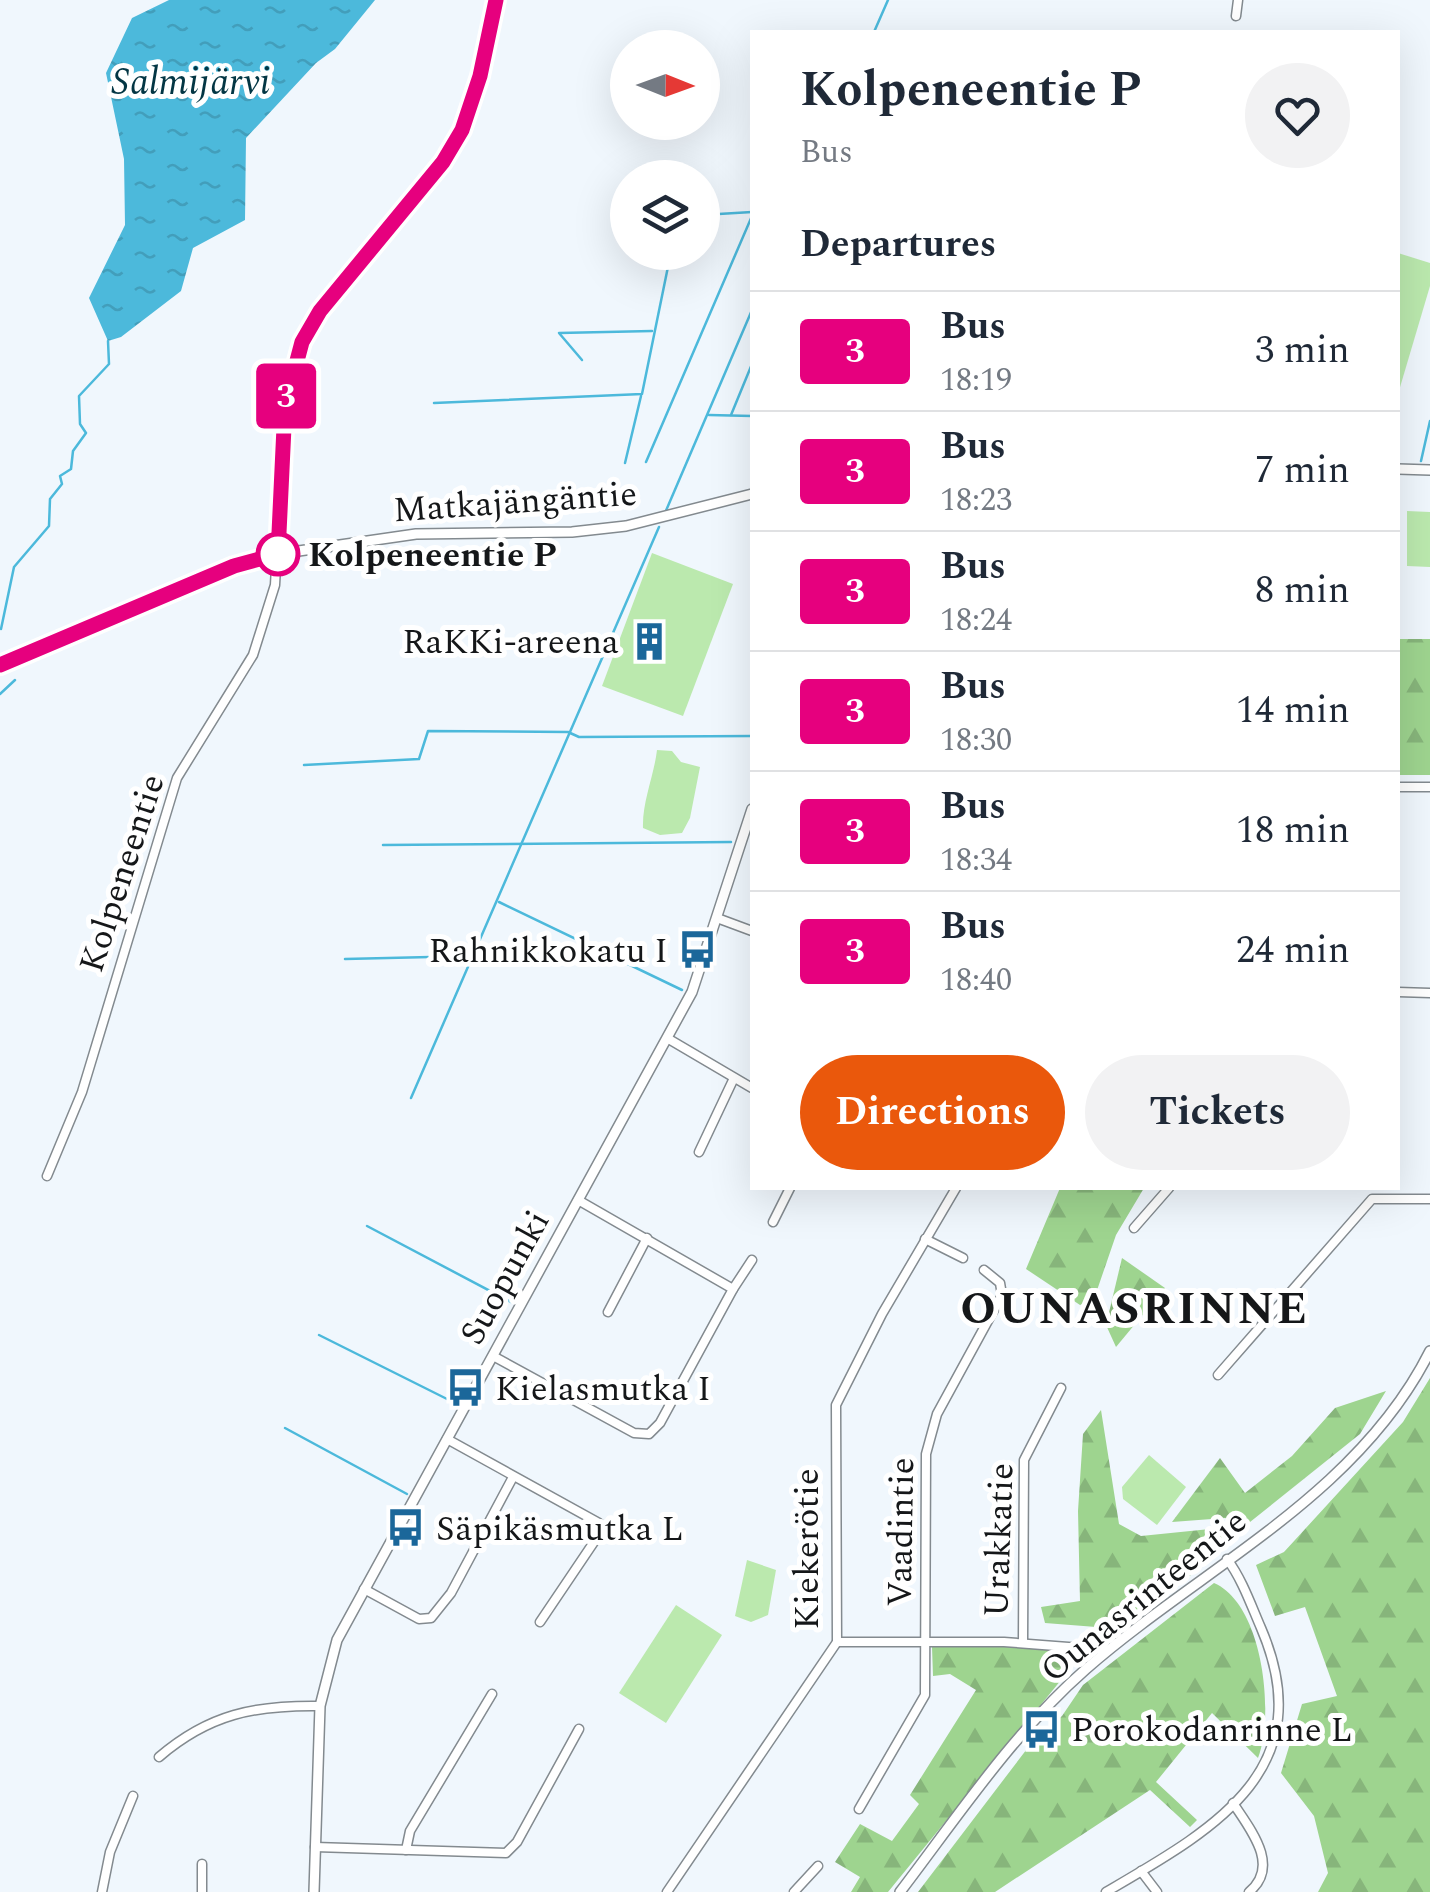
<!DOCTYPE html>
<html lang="en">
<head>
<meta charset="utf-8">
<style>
  body { margin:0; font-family:Spectral,serif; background:#f2f2f3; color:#1f2937; height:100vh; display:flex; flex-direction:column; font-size:38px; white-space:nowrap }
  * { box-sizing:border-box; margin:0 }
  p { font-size:32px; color:#747a83 }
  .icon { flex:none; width:55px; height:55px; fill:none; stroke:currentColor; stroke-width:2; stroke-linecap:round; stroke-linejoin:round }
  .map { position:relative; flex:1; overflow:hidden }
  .drawer { position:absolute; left:750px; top:30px; width:650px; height:1160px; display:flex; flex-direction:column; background:#fff; border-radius:0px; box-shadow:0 10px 40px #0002 }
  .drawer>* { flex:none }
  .badge { padding:0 20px; border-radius:8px; font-size:35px; line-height:65px }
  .needle { width:65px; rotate:91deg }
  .buttons { position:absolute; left:610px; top:30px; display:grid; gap:20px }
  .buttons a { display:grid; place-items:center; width:110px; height:110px; border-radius:50%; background:#fff; box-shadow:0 10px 40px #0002; font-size:50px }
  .map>.badge { position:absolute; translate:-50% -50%; box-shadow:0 0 0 5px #fff }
  h2 { padding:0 50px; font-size:38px; line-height:90px }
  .round { display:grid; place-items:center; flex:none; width:105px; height:105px; border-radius:52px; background:#f2f2f3 }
  .headline { display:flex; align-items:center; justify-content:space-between; height:170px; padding:0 50px }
  h1 { font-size:48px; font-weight:700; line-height:75px }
  .primary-button { display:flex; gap:20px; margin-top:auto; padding:20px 50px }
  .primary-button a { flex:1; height:115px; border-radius:60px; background:#ea580c; color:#fff; font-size:40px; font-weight:700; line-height:115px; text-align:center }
  .primary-button a+a { background:#f2f2f3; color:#1f2937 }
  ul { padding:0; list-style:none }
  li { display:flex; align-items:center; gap:30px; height:120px; padding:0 50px; border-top:2px solid #e0e1e3 }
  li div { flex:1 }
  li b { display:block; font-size:38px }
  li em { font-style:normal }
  li .badge { min-width:110px; font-weight:700; text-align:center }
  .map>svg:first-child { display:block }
  .forest { fill:url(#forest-firs) }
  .pitch { fill:#bbe9ae }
  .water { fill:url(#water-ripples) }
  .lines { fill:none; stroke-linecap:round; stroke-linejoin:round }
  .stream { stroke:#4cb9db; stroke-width:2.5 }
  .minor-casing { stroke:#838a8f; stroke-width:11 }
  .tertiary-casing { stroke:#838a8f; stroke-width:12 }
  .minor { stroke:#fff; stroke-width:8 }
  .tertiary { stroke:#fff; stroke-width:9 }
  .line-casing { stroke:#fff; stroke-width:22 }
  .line { stroke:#e6007e; stroke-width:15 }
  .stop-dot { fill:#fff; stroke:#e6007e; stroke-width:5 }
  .labels { text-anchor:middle; stroke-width:10; stroke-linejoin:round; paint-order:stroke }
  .street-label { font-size:35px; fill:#151719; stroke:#fff }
  .stop-label { font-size:35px; font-weight:bold; fill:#151719; stroke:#fff; text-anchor:start }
  .poi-label { font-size:35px; fill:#151719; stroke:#fff; text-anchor:start }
  .water-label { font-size:38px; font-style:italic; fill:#033644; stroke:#fff }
  .district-label { font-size:45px; font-weight:bold; letter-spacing:2.5px; fill:#151719; stroke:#fff }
</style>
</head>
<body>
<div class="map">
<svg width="1430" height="1892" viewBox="0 0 1430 1892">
  <defs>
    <pattern id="forest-firs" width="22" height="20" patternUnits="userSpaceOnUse" patternTransform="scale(2.5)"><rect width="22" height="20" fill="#9ed48f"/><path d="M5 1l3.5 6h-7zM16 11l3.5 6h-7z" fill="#87b57b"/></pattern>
    <pattern id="water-ripples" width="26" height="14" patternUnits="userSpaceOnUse" patternTransform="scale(2.5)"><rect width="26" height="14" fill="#4cb9db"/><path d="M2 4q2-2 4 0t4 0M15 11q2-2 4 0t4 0" fill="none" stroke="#429ebb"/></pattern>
  </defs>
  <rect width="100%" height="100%" fill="#f0f7fd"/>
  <g class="forest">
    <rect x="1398" y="639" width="32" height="136"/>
    <path d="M 1060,1188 L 1144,1188 L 1116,1235 L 1094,1299 L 1080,1305 L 1026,1269 Z"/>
    <path d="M 1122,1258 L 1165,1288 L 1116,1347 L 1106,1325 Z"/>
    <path d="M 1430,1378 L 1430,1892 L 1318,1892 L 1328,1873 L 1314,1816 L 1281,1773 L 1302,1704 L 1337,1696 L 1305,1607 L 1275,1616 L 1256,1565 L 1284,1552 L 1403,1422 Z"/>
    <path d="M 1386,1391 L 1360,1434 L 1245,1526 L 1225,1518 L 1172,1522 L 1220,1458 L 1245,1493 L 1292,1456 L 1335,1408 Z"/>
    <path d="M 1101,1410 L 1119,1524 L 1141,1536 L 1220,1528 L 1228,1541 L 1191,1575 L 1109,1628 L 1045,1623 L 1041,1607 L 1080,1601 L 1078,1511 L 1083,1434 Z"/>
    <path d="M 1214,1583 C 1263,1604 1275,1714 1258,1758 L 1212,1713 L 1156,1782 L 1197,1820 L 1190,1827 L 1150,1790 L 995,1892 L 918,1892 L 1033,1741 L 1062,1716 L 1083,1685 Z"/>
    <path d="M 1023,1643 L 1079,1658 L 888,1892 L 851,1892 L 860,1877 L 835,1862 L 860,1824 L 892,1841 L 919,1804 L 910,1795 L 976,1690 L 950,1674 L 933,1676 L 932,1647 Z"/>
  </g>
  <g class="pitch">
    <path d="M 1398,253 L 1430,263 L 1430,286 L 1398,394 Z"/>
    <path d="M 1407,511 L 1430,512 L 1430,567 L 1407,566 Z"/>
    <path d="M 652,553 L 733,584 L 683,716 L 602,686 Z"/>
    <path d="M 657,750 L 672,751 L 681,762 L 700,767 L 690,818 L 682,833 L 660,835 L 643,828 C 642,802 654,776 657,750 Z"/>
    <path d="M 1149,1455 L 1186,1487 L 1157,1525 L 1123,1499 L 1122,1487 Z"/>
    <path d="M 747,1560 L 776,1570 L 768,1615 L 751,1622 L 735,1616 Z"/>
    <path d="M 676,1605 L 722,1635 L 666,1723 L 619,1693 Z"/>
  </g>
  <path class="water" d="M 169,0 L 375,0 L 335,49 L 316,63 L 246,138 L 245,220 L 193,248 L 181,291 L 121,337 L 108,341 L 89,298 L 125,225 L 124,159 L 106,73 L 132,18 Z"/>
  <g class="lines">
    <g class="stream">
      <path d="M 874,32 L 888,0"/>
      <path d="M 702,215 L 752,212"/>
      <path d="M 582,360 L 559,333 L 652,331"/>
      <path d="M 434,403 L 642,394 L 671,252"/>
      <path d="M 709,415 L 752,416"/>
      <path d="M 731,415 L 752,364"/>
      <path d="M 1421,461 L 1430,421"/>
      <path d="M 646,462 L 752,216"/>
      <path d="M 625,463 L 641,396"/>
      <path d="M 665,513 L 752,310"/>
      <path d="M 1,629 L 14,567 L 49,526 L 50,499 L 62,484 L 60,476 L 71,469 L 73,451 L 86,433 L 80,424 L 79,396 L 109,364 L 108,341"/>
      <path d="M 0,694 L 15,680"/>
      <path d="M 304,765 L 419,759 L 428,731 L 568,732 L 579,737 L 752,736"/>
      <path d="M 383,845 L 731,842"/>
      <path d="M 499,902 L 682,990"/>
      <path d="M 345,959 L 473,956"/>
      <path d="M 411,1098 L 659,527"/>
      <path d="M 367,1226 L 511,1302"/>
      <path d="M 319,1335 L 453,1402"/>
      <path d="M 285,1428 L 407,1494"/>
    </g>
    <defs>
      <g id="minor">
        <path d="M 1236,16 L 1238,0"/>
        <path d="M 1398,787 L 1430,787"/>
        <path d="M 717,918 L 752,931"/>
        <path d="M 1398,992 L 1430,993"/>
        <path d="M 667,1038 L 752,1088"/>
        <path d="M 699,1152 L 734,1078"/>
        <path d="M 47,1176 L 82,1092 L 177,778 L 253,655 L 275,585 L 285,406 L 302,342 L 320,311 L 443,162 L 461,130 L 480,76 L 496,0"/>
        <path d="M 773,1222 L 790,1188"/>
        <path d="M 1134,1228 L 1169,1188"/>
        <path d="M 925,1239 L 963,1258"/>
        <path d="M 733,1289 L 752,1260"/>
        <path d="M 608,1312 L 647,1238"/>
        <path d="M 493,1356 L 634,1433 L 649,1434 L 660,1423 L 733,1289 L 578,1200"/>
        <path d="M 1218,1375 L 1372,1199 L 1430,1199"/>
        <path d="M 447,1439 L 599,1523 L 600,1533 L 540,1622"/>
        <path d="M 364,1589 L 419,1619 L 431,1618 L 451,1593 L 513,1477"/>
        <path d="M 837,1642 L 1004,1642 L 1108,1650"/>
        <path d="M 1023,1643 L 1024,1460 L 1061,1388"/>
        <path d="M 159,1757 C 209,1714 255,1705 320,1706"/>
        <path d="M 1233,1803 C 1250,1829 1281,1866 1249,1892"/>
        <path d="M 859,1809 L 925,1695 L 926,1454 L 937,1414 L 1002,1295 L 1000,1283 L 984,1270"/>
        <path d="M 315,1847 L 506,1853 L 517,1842 L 579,1729"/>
        <path d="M 406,1850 L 410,1831 L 492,1694"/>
        <path d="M 202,1864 L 202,1892"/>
        <path d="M 1141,1871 L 1157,1892"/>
        <path d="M 102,1892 L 110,1852 L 133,1796"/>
        <path d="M 667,1892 L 837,1642 L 836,1405 L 882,1314 L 956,1188"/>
        <path d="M 794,1892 L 818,1866"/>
        <path d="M 1106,1892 C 1214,1829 1322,1770 1261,1628 C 1251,1605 1242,1579 1227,1559"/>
      </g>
      <g id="tertiary">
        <path d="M 1398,469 L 1430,470"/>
        <path d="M 0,666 L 235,565 L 278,554 L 416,534 L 572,532 L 626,526 L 752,494"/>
        <path d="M 314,1892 L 320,1706 L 337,1640 L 692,992 L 752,809"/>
        <path d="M 900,1892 C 958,1816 1013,1733 1086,1669 C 1203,1567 1358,1495 1430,1351"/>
      </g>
    </defs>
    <use href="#minor" class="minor-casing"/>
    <use href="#tertiary" class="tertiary-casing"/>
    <use href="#minor" class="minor"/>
    <use href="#tertiary" class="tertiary"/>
  </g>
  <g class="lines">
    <defs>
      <path id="line" d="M 0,665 L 234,566 L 278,554 L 285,406 L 302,342 L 320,311 L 443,162 L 462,130 L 480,76 L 496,0"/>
    </defs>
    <use href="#line" class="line-casing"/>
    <use href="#line" class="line"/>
  </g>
  <defs>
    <symbol id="building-bare" viewBox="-9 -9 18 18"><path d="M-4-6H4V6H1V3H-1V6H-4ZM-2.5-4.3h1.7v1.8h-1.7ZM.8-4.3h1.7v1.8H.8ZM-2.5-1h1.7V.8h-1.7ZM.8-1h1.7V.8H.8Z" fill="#1b679a" stroke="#fff" stroke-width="2.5" paint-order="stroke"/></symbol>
    <symbol id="bus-bare" viewBox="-9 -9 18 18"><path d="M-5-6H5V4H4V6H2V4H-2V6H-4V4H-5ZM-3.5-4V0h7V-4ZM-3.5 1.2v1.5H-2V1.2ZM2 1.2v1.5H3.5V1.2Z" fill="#1b679a" stroke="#fff" stroke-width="2.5" paint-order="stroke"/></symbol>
  </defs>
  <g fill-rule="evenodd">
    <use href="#building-bare" x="622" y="614" width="55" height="55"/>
    <use href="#bus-bare" x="670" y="922" width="55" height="55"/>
    <use href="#bus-bare" x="438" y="1360" width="55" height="55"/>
    <use href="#bus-bare" x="378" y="1500" width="55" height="55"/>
    <use href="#bus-bare" x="1014" y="1702" width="55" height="55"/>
  </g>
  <circle class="stop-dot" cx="278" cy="554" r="20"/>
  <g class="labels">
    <g class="street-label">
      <text transform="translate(515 501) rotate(-4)" y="12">Matkajängäntie</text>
      <text transform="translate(121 873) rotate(-72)" y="12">Kolpeneentie</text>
      <text transform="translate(504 1277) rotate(-61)" y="12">Suopunki</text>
      <text transform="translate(900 1532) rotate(-89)" y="12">Vaadintie</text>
      <text transform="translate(998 1540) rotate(-88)" y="12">Urakkatie</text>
      <text transform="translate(806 1549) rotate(-90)" y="12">Kiekerötie</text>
      <text transform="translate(1143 1595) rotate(-39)" y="12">Ounasrinteentie</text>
    </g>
    <g class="stop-label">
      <text x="308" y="566">Kolpeneentie P</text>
    </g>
    <g class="poi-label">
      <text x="619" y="653" text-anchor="end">RaKKi-areena</text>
      <text x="668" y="962" text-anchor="end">Rahnikkokatu I</text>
      <text x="495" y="1400">Kielasmutka I</text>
      <text x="436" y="1540">Säpikäsmutka L</text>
      <text x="1071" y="1741">Porokodanrinne L</text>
    </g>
    <g class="water-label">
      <text x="191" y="94">Salmijärvi</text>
    </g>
    <g class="district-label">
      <text x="1135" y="1323">OUNASRINNE</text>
    </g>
  </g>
</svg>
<div class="buttons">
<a><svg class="needle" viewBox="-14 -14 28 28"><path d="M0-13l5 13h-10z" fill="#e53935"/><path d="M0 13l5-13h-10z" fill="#747a83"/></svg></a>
<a><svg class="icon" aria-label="layers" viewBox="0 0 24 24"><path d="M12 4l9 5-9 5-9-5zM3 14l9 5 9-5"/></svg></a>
</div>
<b class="badge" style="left:286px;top:396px;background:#e6007e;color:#fff">3</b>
<section class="drawer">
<div class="headline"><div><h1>Kolpeneentie P</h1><p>Bus</p></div><a class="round"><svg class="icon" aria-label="heart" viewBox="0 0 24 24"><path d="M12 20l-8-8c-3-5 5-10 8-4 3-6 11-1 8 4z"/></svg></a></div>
<h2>Departures</h2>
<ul>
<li><span class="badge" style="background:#e6007e;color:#fff">3</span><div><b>Bus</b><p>18:19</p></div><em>3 min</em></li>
<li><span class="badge" style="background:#e6007e;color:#fff">3</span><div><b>Bus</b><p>18:23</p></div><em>7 min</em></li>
<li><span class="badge" style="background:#e6007e;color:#fff">3</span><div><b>Bus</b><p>18:24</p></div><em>8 min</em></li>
<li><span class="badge" style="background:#e6007e;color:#fff">3</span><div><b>Bus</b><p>18:30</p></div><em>14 min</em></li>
<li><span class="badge" style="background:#e6007e;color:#fff">3</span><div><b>Bus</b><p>18:34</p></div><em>18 min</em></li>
<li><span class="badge" style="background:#e6007e;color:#fff">3</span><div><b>Bus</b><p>18:40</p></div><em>24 min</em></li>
</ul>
<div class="primary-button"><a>Directions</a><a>Tickets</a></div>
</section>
</div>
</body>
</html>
